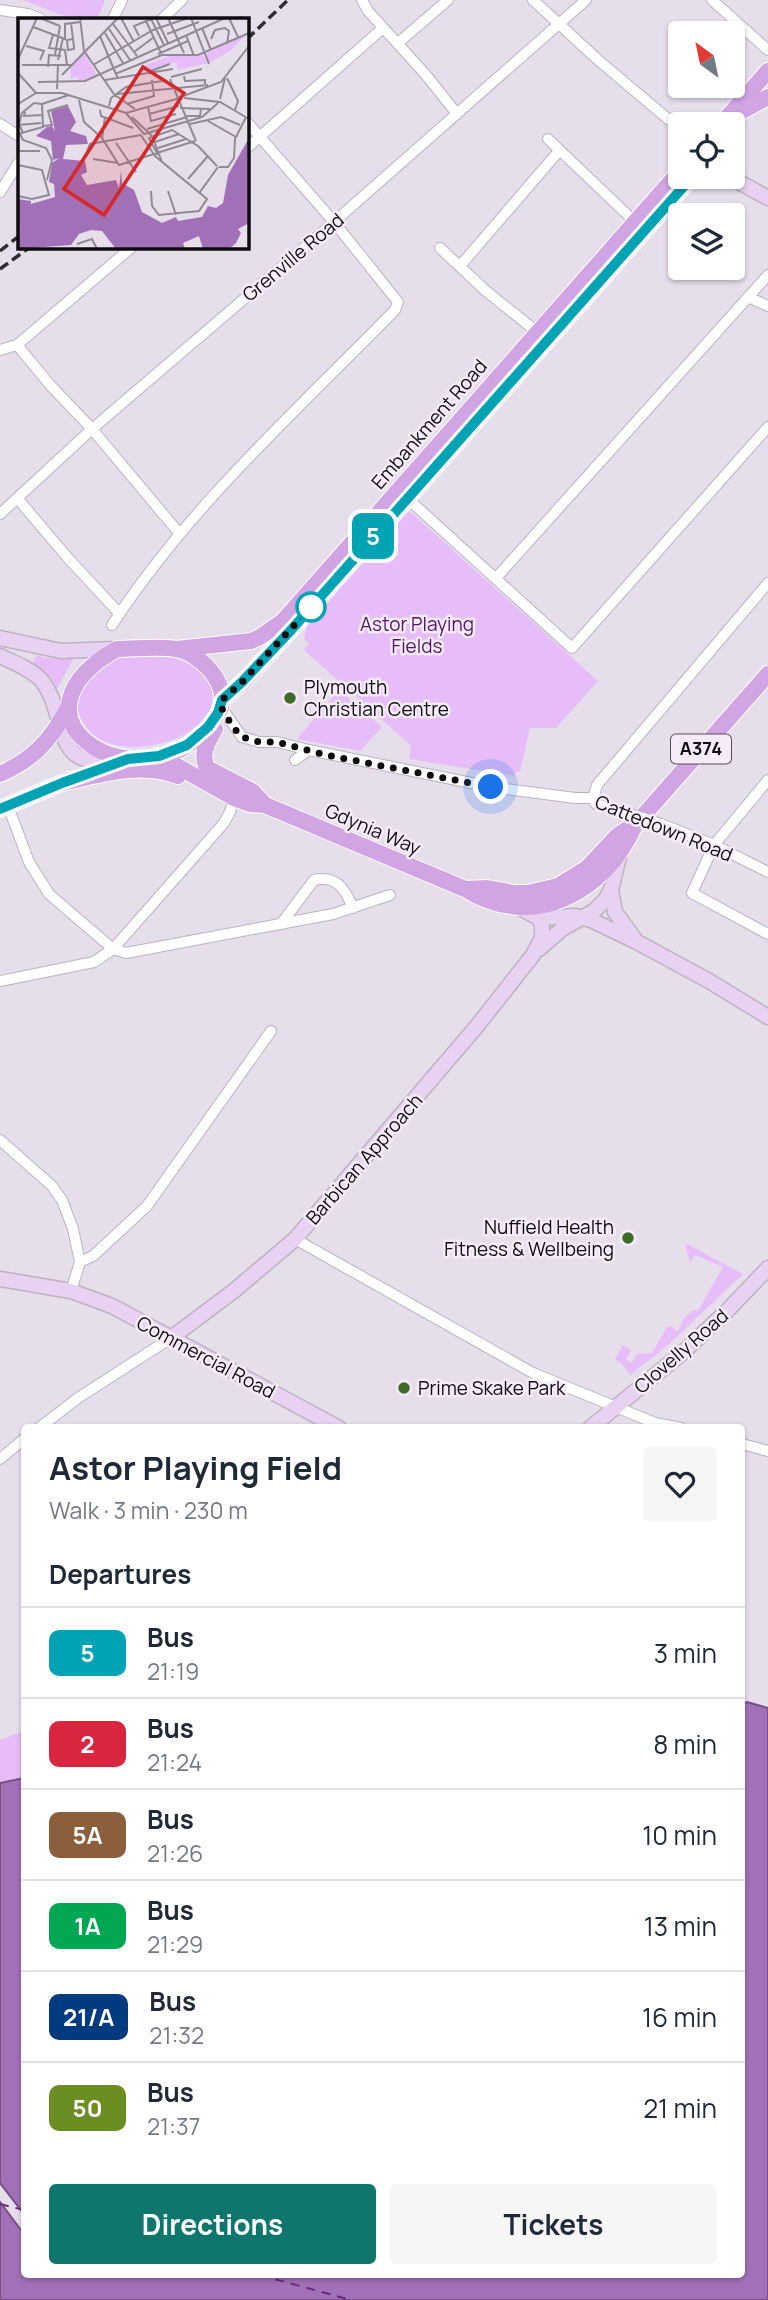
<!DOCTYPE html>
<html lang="en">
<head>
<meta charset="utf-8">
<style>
  body { margin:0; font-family:Manrope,sans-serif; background:#f6f6f7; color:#1f2937; height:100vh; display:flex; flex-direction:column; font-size:26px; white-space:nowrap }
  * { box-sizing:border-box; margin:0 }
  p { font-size:23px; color:#747a83 }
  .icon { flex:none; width:38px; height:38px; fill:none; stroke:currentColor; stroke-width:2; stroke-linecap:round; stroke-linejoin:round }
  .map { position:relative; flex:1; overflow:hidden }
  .panel { position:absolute; left:21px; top:1424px; width:724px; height:854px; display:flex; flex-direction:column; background:#fff; border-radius:7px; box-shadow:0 2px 5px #0004 }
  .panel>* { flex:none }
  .badge { padding:0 14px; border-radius:10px; font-size:24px; line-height:46px }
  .needle { width:46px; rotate:327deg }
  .fabs { position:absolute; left:668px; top:21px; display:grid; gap:14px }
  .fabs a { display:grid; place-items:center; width:77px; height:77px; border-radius:7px; background:#fff; box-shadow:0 2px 5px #0004; font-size:35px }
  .you { position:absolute; width:35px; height:35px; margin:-18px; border:5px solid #fff; border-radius:50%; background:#1a73e8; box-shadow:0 0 0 10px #1a73e833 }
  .map>.badge { position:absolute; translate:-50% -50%; box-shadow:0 0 0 4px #fff }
  h2 { padding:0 28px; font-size:26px; line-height:63px }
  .round { display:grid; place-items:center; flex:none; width:74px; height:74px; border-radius:7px; background:#f6f6f7 }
  .summary { display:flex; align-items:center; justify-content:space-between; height:119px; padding:0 28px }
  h1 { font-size:33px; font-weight:700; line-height:52px }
  .action { display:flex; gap:14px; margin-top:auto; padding:14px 28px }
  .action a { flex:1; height:80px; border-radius:7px; background:#0f766e; color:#fff; font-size:28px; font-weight:700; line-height:80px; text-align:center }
  .action a+a { background:#f6f6f7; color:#1f2937 }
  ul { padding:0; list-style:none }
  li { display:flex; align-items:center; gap:21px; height:91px; padding:0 28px; border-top:2px solid #e0e1e3 }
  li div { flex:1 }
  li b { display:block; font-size:26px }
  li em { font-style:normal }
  li .badge { min-width:77px; font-weight:700; text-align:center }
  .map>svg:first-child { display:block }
  .green { fill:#e6bdf8 }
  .water { fill:#a270b7; stroke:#765285; stroke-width:2 }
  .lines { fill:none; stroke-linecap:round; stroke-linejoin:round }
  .ferry { stroke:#692b81; stroke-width:2; stroke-dasharray:9 7; stroke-linecap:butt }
  .street-casing { stroke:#bcb2c0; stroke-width:12 }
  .secondary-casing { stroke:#bcb2c0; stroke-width:17 }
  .primary-casing { stroke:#fff; stroke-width:18 }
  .street { stroke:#fff; stroke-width:10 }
  .secondary { stroke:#e8d2f1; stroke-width:14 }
  .primary { stroke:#d1a5e3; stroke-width:16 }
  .rail { stroke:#2f2b31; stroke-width:3.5; stroke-dasharray:10 5; stroke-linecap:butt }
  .street-bridge-casing { stroke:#bcb2c0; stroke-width:12; stroke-linecap:butt }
  .street-bridge { stroke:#fff; stroke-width:10 }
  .line-casing { stroke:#fff; stroke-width:16 }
  .line { stroke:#00a3b4; stroke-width:10 }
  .walk { stroke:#0f0c10; stroke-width:7; stroke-dasharray:0 12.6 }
  .stop-dot { fill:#fff; stroke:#00a3b4; stroke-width:3.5 }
  .poi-dot { fill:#406a27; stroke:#f5ebf9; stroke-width:2.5 }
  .labels { text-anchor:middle; stroke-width:5; stroke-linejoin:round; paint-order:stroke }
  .shield { fill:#f5ebf9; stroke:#544f56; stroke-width:2 }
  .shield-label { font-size:18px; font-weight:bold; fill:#0f0c10 }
  .street-label { font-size:19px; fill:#0f0c10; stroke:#f5ebf9 }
  .park-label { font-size:19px; fill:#55146c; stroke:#f5ebf9 }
  .poi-label { font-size:19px; fill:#0f0c10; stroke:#f5ebf9; text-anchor:start }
  .inset-river { fill:none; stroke:#a270b7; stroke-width:3.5 }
  .inset-road { fill:none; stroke:#918a94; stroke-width:2 }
  .view { fill:#d62828; fill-opacity:0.15; stroke:#d62828; stroke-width:3.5 }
  .inset-edge { fill:none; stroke:#0f0c10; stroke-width:3.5 }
</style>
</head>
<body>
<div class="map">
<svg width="768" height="2300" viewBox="0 0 768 2300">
  <rect width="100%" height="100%" fill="#e7deec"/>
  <g class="green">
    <path d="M 22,0 L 105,0 C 103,5 101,12 98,16 C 86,30 38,4 22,0 Z"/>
    <path d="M 405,507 L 598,681 L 556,728 L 530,728 L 520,771 L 515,772 L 514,776 L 409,759 L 411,746 L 304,650 L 309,644 L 304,639 L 308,618 Z"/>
    <path d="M 37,655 L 45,658 L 73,659 L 57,689 C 53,677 42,672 31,667 Z"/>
    <path d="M 119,658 C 137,658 177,653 193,662 C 199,666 204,672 207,678 C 220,703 209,721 185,734 C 162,747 122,753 98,738 C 83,729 70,703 81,687 C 87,678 108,663 119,658 Z"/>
    <path d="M 339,690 L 382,727 L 360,751 L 297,739 Z"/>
    <path d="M 687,1244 L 743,1274 L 668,1345 L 630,1375 L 621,1363 L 615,1359 L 623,1345 L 631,1350 L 626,1360 L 632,1363 L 637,1354 L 652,1353 L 667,1327 L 670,1326 L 678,1331 L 684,1318 L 693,1310 L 698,1311 L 723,1267 L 695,1255 L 690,1262 L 685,1245 Z"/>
    <path d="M 24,1727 L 24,1778 L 0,1783 L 0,1740 L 21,1732 Z"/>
  </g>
  <g class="water">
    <path d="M 747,1702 L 768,1708 L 768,2300 L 0,2300 L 0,2202 L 24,2234 L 24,2275 L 742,2275 L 742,1705 Z"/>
    <path d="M 24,1778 L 24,2214 L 0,2183 L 0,1783 Z"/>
  </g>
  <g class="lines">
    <g class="ferry">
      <path d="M 0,2204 L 24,2210"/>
      <path d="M 260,2275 L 351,2300"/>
    </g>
    <defs>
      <g id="street">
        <path d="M 362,0 L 368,11 L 426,75 L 457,114"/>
        <path d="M 533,0 L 597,59 L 681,130"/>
        <path d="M 712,0 L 768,50"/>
        <path d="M 0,10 L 28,14 L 41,19"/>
        <path d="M 113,19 L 122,0"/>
        <path d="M 162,19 L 182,0"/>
        <path d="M 398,43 L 448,0"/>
        <path d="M 0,124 L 19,136"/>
        <path d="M 548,139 L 635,222"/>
        <path d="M 247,148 L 383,28"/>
        <path d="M 0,192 L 19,162"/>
        <path d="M 440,248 L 486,291 L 537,332"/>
        <path d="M 460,266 L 559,151"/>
        <path d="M 748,297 L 768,306"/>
        <path d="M 17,345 L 51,386 L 92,429 L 179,533"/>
        <path d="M 0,350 L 17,345 L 132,247"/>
        <path d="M 407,498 L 572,648 L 768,427"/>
        <path d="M 18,499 L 67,557 L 119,613"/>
        <path d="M 0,514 L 92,429 L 334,222 L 586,0"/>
        <path d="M 496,578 L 768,275"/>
        <path d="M 112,625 C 189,507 296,411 395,310 L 398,302 L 334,222 L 247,122"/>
        <path d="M 221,707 L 242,737 L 259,742 L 277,742 L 309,750"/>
        <path d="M 295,760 L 309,750 L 491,787 L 575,798 L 593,798"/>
        <path d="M 768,780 L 714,845 L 692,893 L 768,934"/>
        <path d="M 593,798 L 597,785 L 768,583"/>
        <path d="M 593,798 L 596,804 L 634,815"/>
        <path d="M 8,806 L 29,862 L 49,894 L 113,949 L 126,953 L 333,914 L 390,895"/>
        <path d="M 661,824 L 714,845 L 768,872"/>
        <path d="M 281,924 L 314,880 C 337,875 345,889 353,908"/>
        <path d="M 0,981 L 94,962 L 113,949 L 224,823 L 230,812 L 234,798"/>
        <path d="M 0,1140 L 52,1186 L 62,1200 L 73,1229 L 80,1262 L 71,1291"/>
        <path d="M 295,1239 L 533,1373 L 655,1423 L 681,1428"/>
        <path d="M 80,1262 L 93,1256 L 147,1206 L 271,1031"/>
        <path d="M 39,1428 L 78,1398 L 171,1338"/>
        <path d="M 742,1444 L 768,1451"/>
        <path d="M 0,1459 L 24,1439"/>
      </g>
      <g id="secondary">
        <path d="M 730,177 L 768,198"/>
        <path d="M 0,638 L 61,651 L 117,649"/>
        <path d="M 0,656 C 13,662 33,670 42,681 C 69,716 50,774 117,758"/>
        <path d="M 611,890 L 615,912 L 634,938"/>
        <path d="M 539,918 L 575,916 L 591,920 L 637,942 L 709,981 L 768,1017"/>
        <path d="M 539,949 L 562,929 L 594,911 L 605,900 L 611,890 L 620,853"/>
        <path d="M 0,1279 L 71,1291 L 112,1306 L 339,1428"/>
        <path d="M 171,1338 L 235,1290 L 295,1239 L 477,1026 L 533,955 L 542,938 L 542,925 L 539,918 L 518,907"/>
        <path d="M 590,1428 L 681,1354 L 727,1311 L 768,1268"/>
      </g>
      <g id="primary">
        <path d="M 733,116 L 768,97"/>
        <path d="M 721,124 L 768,71"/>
        <path d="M 117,649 C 135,649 157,646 176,649 C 199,653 228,681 221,707 C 218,717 207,730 199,737 C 124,800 0,715 117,649 Z"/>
        <path d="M 177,649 L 251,641 L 260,637 L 283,621 L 681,170"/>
        <path d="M 222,700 L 242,683 L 292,629 L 692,177"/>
        <path d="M 215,729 C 208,742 200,753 207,768 L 252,791 L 265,805"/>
        <path d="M 159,756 L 234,798 L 250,804 L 265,805 L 465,889 C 533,932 605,893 635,825 L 768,674"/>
        <path d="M 0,774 C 34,759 50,741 68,708"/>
        <path d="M 62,783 C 98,775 142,761 178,776"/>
        <path d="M 0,809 L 69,780"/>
        <path d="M 465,889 L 487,888 L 514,893 L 528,893 L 558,886 L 587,868 L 618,835 L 635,825"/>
      </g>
    </defs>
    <use href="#street" class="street-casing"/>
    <use href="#secondary" class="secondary-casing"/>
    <use href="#primary" class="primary-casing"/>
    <use href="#street" class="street"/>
    <use href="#secondary" class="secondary"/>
    <use href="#primary" class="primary"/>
    <g class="rail">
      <path d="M 247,39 L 288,0"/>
      <path d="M 0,251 L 19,236"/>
      <path d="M 0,269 L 30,247"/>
    </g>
    <defs>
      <path id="street-bridge" d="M 634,815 L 661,824"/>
    </defs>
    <use href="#street-bridge" class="street-bridge-casing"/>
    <use href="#street-bridge" class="street-bridge"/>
  </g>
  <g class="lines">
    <defs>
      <path id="line" d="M 0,809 L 62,783 L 128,759 L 159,756 L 187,745 L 208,727 L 218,713 L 222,700 L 242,682 L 292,629 L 692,177"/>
    </defs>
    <use href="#line" class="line-casing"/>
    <use href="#line" class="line"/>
    <path class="walk" d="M 311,607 L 242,682 L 222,700 L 221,707 L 233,727 L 242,737 L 259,742 L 277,742 L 326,755 L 491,787"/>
  </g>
  <circle class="stop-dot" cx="311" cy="607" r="14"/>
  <g class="poi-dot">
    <circle cx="290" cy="698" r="7"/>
    <circle cx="628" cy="1238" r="7"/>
    <circle cx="404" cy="1388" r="7"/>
  </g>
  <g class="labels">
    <rect class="shield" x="671" y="734.5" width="60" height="29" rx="5"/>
    <g class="shield-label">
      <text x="701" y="755">A374</text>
    </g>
    <g class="street-label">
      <text transform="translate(293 257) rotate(-40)" y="7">Grenville Road</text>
      <text transform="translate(429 424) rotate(-49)" y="7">Embankment Road</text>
      <text transform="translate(664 828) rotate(22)" y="7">Cattedown Road</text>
      <text transform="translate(373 829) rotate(23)" y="7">Gdynia Way</text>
      <text transform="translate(364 1159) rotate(-49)" y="7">Barbican Approach</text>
      <text transform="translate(681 1351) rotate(-41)" y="7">Clovelly Road</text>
      <text transform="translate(206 1357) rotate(28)" y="7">Commercial Road</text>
    </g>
    <g class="park-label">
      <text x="417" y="631">Astor Playing<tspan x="417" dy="22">Fields</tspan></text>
    </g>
    <g class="poi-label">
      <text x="304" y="694">Plymouth<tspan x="304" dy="22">Christian Centre</tspan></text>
      <text x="614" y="1234" text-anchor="end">Nuffield Health<tspan x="614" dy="22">Fitness &amp; Wellbeing</tspan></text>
      <text x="418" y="1395">Prime Skake Park</text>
    </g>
  </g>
  <g transform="translate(18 18)">
    <rect width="231" height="231" fill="#e7deec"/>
    <path d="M 229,15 L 212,33 L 191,45 L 187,36 ZM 65,33 L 79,57 L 60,64 L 60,59 L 53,60 L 52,51 ZM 154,37 L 185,37 L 190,45 L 159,52 L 159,44 L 129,53 L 125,48 Z" fill="#e6bdf8"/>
    <path d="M 50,88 L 58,104 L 52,113 L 68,118 L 70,126 L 48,127 L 45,141 L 67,143 L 69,154 L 63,157 L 69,167 L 98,162 L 101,170 L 103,153 L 104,165 L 116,172 L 124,194 L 144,205 L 158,199 L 160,203 L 184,199 L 190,188 L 198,190 L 205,185 L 210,157 L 231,120 L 231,205 L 220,211 L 223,215 L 218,225 L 211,231 L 185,231 L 181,218 L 165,225 L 167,231 L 98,231 L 84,213 L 73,212 L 61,216 L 53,227 L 0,231 L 0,181 L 13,183 L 13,186 L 37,179 L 36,166 L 31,164 L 34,145 L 41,140 L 35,142 L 33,123 L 18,118 L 29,109 L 34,108 L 37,113 L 33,93 Z" fill="#a270b7"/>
    <path class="inset-river" d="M 38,153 L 91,214M 32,203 L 42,199 L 46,185M 0,212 L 44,201 L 47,184 L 38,157"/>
    <path class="inset-road" d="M 22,0 L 42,8M 62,0 L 66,33 L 98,79M 103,0 L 116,24M 138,0 L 150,25M 150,0 L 166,35M 173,0 L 191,46M 211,0 L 220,19M 133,1 L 146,27M 128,3 L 143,35M 53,5 L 56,29 L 56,31 L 50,32 L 49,22 L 55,21M 95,6 L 119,38M 15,9 L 47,21 L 47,6 L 62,4M 184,10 L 193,32M 91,11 L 112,42M 87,15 L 105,45M 149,16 L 181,4M 35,17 L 31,30 L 47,32 L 49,47M 168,17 L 176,38M 82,18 L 100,61M 121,18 L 116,8 L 136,0M 193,21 L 197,12 L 207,10 L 211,13 L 209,26M 8,28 L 26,33 L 22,42M 116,34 L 136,19M 140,36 L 170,23M 37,37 L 42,8M 0,41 L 19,0M 40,42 L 45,20M 4,47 L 54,47M 75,47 L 135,12 L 170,0M 30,49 L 31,37 L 43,38M 130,54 L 152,46M 0,55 L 18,75 L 44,75 L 108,95 L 162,80M 97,56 L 144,37 L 180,37 L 231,15M 44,57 L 100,0M 166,58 L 167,63 L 187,62 L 187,66M 153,59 L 184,51M 209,60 L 220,83 L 217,92M 152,61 L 178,123M 87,62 L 155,51M 20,64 L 67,63 L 207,0M 39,71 L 40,47M 99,76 L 190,67M 97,77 L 117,91M 160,80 L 203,64 L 231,28M 166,80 L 202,84 L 231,101M 202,81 L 207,60M 61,82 L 66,104 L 84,120 L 101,147 L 177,123M 0,86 L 18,75M 109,86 L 136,78 L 134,62M 91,88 L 93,80 L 108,69 L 144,63M 130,89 L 133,103 L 158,96M 162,90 L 192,91M 82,92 L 83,98 L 115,110M 7,94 L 6,98 L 24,97M 107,94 L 126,116 L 184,99 L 200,85M 4,95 L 16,85 L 24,86M 4,95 L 1,106 L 5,115M 131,96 L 161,88M 168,98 L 182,98 L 183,90M 114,99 L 134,118 L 144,144M 190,103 L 218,119M 172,106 L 203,99 L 222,107M 0,107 L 23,105M 26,108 L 34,107 L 30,93 L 50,87M 129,111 L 169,99M 0,116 L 25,109 L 24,86 L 51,77M 2,116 L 5,122 L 28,130 L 34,142 L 29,162M 122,116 L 137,138 L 189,181 L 181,193 L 141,197 L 134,188 L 133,173M 84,120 L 87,99M 137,124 L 161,116M 98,125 L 118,154M 140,130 L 168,121M 0,133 L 22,133M 68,136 L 72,126 L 123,117M 140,137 L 131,120 L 154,112 L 180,128 L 199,148M 75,141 L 100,145M 0,147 L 24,152 L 31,177 L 14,181 L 0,178M 201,149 L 210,149 L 216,140 L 217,121 L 228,99M 170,161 L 189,139M 150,173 L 158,197M 182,174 L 200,149M 59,226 L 74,221 L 79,231"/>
    <path class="view" d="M 125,49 L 166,75 L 86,197 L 46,171 Z"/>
    <rect width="231" height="231" class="inset-edge"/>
  </g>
</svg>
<div class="fabs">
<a><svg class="needle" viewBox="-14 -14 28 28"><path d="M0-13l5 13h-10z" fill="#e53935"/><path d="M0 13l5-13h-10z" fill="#747a83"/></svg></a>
<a><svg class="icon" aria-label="locate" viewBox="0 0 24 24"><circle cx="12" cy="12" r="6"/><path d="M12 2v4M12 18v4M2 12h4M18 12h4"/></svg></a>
<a><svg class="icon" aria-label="layers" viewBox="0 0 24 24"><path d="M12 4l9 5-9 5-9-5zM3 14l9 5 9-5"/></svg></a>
</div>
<div class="you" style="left:491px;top:787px"></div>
<b class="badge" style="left:373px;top:536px;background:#00a3b4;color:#fff">5</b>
<section class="panel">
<div class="summary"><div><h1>Astor Playing Field</h1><p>Walk · 3 min · 230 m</p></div><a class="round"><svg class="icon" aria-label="heart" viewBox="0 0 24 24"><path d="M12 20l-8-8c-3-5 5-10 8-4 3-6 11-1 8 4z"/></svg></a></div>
<h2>Departures</h2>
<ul>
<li><span class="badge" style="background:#00a3b4;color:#fff">5</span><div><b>Bus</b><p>21:19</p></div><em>3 min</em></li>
<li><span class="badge" style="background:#d7263d;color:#fff">2</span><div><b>Bus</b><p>21:24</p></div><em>8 min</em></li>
<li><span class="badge" style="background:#8b5e3c;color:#fff">5A</span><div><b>Bus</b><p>21:26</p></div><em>10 min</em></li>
<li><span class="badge" style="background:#00a651;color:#fff">1A</span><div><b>Bus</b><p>21:29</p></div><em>13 min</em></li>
<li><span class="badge" style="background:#003b80;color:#fff">21/A</span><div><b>Bus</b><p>21:32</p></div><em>16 min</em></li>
<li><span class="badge" style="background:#6b8e23;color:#fff">50</span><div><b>Bus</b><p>21:37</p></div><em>21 min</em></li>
</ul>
<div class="action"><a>Directions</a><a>Tickets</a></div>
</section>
</div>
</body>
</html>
